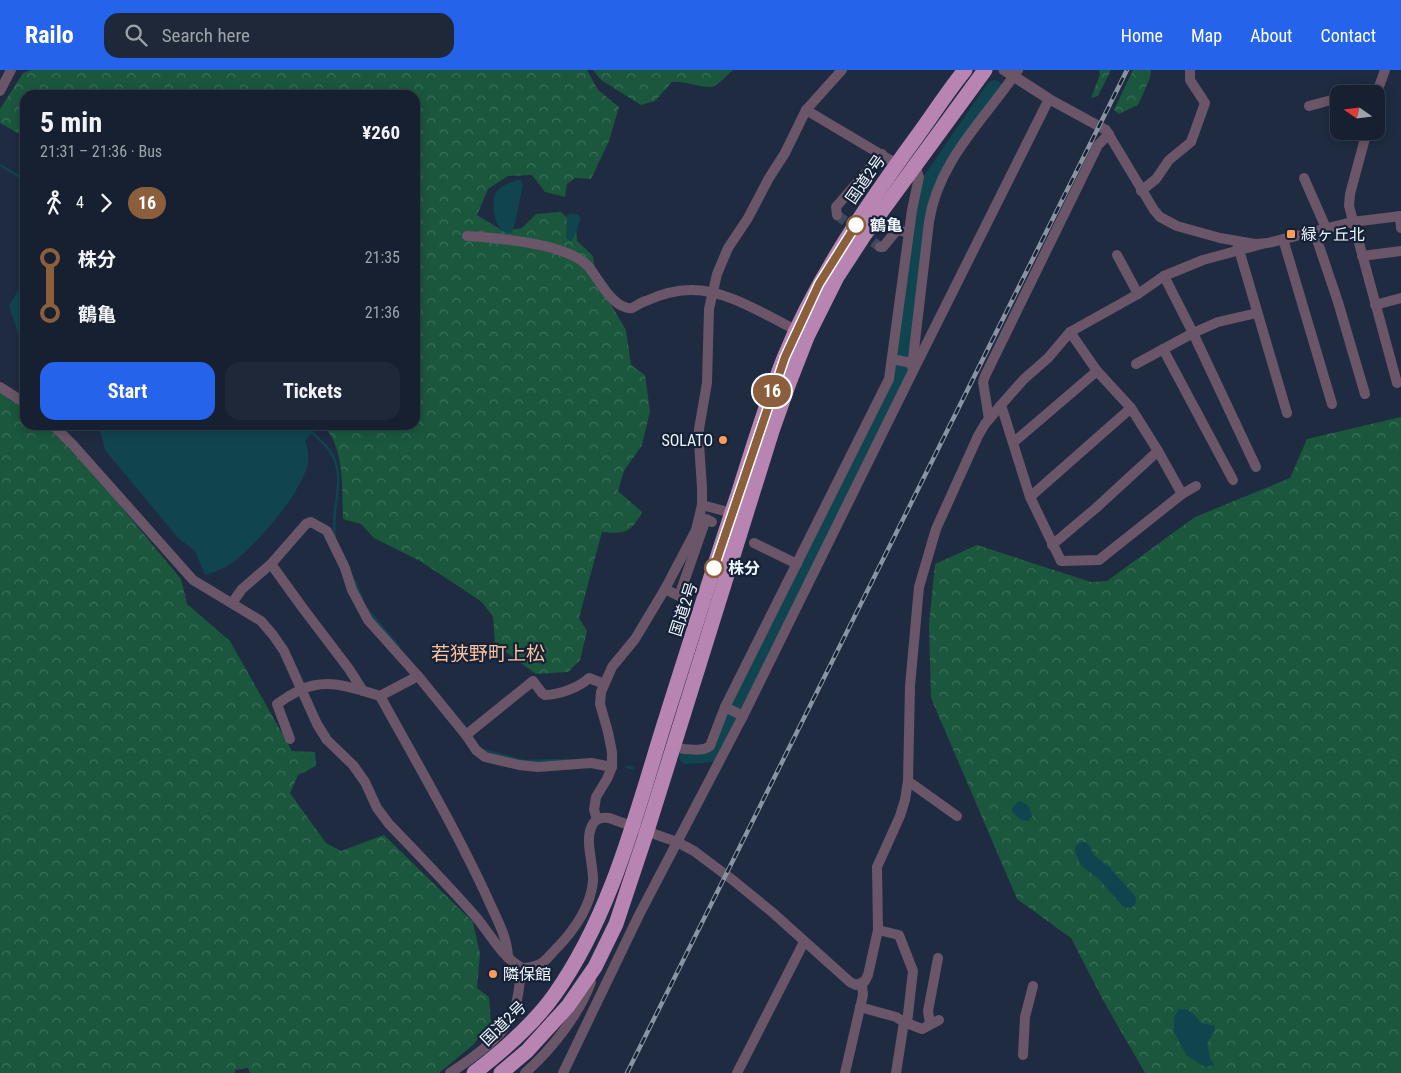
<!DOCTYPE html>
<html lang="en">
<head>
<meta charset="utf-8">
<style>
  body { margin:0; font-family:"Roboto Condensed","Noto Sans JP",sans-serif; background:#1f2838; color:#f1f3f6; height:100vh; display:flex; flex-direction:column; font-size:19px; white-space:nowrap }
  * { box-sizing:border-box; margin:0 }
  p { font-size:16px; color:#9ea3ab }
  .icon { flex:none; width:28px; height:28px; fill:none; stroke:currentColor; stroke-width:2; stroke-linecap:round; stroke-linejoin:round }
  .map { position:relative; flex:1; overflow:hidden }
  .panel { position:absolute; left:20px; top:20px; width:400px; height:340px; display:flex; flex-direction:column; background:#162030; border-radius:15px; box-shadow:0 2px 12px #0003,0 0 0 1px #353e4c }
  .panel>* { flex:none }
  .badge { padding:0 10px; border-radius:16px; font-size:18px; line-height:32px }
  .needle { width:32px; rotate:284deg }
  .buttons { position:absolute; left:1330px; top:15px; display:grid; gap:10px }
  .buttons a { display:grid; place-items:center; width:55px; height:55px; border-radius:10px; background:#162030; box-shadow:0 2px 12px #0003,0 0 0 1px #353e4c; font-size:25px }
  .map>.badge { position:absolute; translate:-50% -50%; box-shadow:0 0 0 2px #fff }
  .legs { display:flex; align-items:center; gap:8px; height:55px; padding:0 20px; font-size:16px }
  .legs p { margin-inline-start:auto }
  .head { display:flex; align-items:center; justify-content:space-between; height:85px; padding:0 20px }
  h1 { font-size:28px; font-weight:700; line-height:38px }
  .cta { display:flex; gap:10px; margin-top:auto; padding:10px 20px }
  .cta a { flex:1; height:58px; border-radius:15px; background:#2563eb; color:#fff; font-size:20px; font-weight:700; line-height:58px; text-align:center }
  .cta a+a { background:#1f2838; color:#f1f3f6 }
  ul { padding:0 20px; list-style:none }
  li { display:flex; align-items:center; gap:18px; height:55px; font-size:19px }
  li i { display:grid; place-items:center; width:8px; height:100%; margin:0 6px; background:currentColor }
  li i::after { content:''; width:12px; height:12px; margin:-6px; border:4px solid; border-radius:50%; background:#162030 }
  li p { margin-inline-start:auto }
  li:first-child i { background:linear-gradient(#0000 50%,currentColor 0) }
  li:last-child i { background:linear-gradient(currentColor 50%,#0000 0) }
  header { display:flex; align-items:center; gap:30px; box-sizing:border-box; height:70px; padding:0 25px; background:#2563eb; color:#fff }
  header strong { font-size:24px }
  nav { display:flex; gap:28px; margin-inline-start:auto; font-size:18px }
  .search { width:350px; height:45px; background:#1f2838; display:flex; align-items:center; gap:12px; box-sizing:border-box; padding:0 18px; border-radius:15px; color:#9ea3ab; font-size:19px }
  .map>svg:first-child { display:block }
  .forest { fill:url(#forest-crowns) }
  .water { fill:#104550 }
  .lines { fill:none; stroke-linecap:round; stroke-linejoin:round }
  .stream { stroke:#104550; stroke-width:2.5 }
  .river { stroke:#104550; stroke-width:16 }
  .minor-tunnel { stroke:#3d495c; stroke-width:10; stroke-dasharray:10 5; stroke-linecap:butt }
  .minor { stroke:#6b5568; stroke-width:10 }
  .tertiary { stroke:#6b5568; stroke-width:11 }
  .trunk { stroke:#b884b1; stroke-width:15 }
  .rail-casing { stroke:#8b94a3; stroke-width:4.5 }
  .rail { stroke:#152136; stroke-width:2.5; stroke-dasharray:8; stroke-linecap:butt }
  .line-1-casing { stroke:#fff; stroke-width:11 }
  .line-1 { stroke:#8b5e3c; stroke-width:8 }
  .stop-1-dot { fill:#fff; stroke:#8b5e3c; stroke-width:2.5 }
  .poi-dot { fill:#fe9b59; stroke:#152136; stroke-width:2 }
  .labels { text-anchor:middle; stroke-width:4.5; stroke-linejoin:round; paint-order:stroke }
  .street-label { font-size:16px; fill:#eff5fd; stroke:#152136 }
  .stop-label { font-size:16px; font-weight:bold; fill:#eff5fd; stroke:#152136; text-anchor:start }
  .poi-label { font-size:16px; fill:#eff5fd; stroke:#152136; text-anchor:start }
  .quarter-label { font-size:19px; fill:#fac29f; stroke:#152136 }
</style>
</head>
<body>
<header>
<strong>Railo</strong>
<div class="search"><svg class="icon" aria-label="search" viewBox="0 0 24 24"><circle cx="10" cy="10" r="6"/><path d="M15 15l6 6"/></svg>Search here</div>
<nav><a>Home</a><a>Map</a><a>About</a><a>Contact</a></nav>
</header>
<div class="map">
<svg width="1401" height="1003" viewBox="0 0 1401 1003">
  <defs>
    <pattern id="forest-crowns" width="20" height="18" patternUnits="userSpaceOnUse" patternTransform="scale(1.25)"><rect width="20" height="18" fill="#1a573d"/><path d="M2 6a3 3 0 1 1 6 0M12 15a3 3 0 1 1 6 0" fill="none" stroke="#3c705a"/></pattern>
  </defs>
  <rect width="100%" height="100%" fill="#1e2b40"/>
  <g class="forest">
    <path d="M 31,0 L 587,0 L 598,20 L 619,37 L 609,71 L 591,109 L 575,108 L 567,114 L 565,127 L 545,122 L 532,105 L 508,106 L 488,119 L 477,145 L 503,161 L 522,158 L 536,144 L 561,142 L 576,156 L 577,171 L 593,186 L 596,209 L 626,260 L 631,295 L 645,305 L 650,341 L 642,375 L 624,401 L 618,421 L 642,442 C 631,463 625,464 602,462 L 579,548 L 587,561 L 580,590 L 568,602 L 536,604 L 495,574 L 493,547 L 482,532 L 420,491 L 374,468 L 361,454 L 343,449 C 342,420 345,375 322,355 L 415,355 L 415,25 L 25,25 L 25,67 L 0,53 L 0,39 L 23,3 Z"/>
    <path d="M 593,0 L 733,0 C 727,5 721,12 715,16 C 706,20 684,10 672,12 L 655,31 L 641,35 L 601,10 Z"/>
    <path d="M 1099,0 L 1111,0 L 1098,26 L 1091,28 L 1100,4 Z"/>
    <path d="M 1133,0 L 1151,0 L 1150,8 L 1138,35 L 1119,44 L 1114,40 Z"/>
    <path d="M 0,320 L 25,338 L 25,355 L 48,355 L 51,357 L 108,421 L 181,509 L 187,534 L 230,571 L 292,681 L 315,682 L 316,696 L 298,705 L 290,723 L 326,773 L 341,781 L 384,765 L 473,852 L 480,884 L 477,918 L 489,927 L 491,952 L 473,975 L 439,1003 L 250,1003 L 248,998 L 235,1000 L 235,1003 L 0,1003 Z"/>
    <path d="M 1401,347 L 1401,1003 L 1145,1003 L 1104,932 L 1071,868 L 1017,829 L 931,628 L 929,555 L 935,494 L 977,475 L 1091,512 L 1107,511 L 1195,447 L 1290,408 L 1307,369 Z"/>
  </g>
  <g class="water">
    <path d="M 516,110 L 521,110 L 523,115 L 515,153 L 511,164 C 508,163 505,163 503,161 C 494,155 491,132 496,123 C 500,116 509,113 516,110 Z"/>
    <path d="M 570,143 L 578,145 L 581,148 L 574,167 L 571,171 L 566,168 L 567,145 Z"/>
    <path d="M 25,208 L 25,284 L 9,236 Z"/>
    <path d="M 95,355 L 308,355 L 314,361 L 305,371 C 308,380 310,388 307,397 C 298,427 260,470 236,490 C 227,497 216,502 205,505 L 195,481 L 178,468 L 105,380 L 100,360 Z"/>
    <path d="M 1019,731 C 1027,734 1031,737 1032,747 L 1028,751 L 1021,750 L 1012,742 L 1012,738 Z"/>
    <path d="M 1179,939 C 1191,939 1194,944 1201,953 L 1215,956 L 1214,961 L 1207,974 L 1210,989 L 1215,995 L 1205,997 L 1187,986 L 1174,962 L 1174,947 Z"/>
  </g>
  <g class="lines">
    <g class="stream">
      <path d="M 0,95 L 25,110"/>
      <path d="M 311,361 C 317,368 325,374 330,381 C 348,407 330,438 335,466"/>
      <path d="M 354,510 L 362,528"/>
      <path d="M 367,539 L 399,577"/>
      <path d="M 483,680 L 524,691 L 569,690"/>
      <path d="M 627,697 L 633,698"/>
    </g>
    <g class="river">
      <path d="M 687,686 L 711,684 L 719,669 L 902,300 L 921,140 L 930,111 L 994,18"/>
      <path d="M 1083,780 L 1087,790 L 1104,803 L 1128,830"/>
    </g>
    <path class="minor-tunnel" d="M 837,145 L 880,177"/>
    <g class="minor">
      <path d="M 0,21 L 11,0"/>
      <path d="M 1356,24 L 1379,18"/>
      <path d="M 1376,25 L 1385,0"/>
      <path d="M 1309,36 L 1339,28"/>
      <path d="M 806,40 L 897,94"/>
      <path d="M 1367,61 L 1350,124 L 1349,136 L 1397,313"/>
      <path d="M 1304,108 L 1326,158"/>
      <path d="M 1141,121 L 1156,109 L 1169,90 L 1191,72 L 1205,33 L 1190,10 L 1190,0"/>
      <path d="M 837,145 L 836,137 L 882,84"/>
      <path d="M 1400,146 L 1401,158"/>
      <path d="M 1314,161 L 1338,232 L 1365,324"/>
      <path d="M 467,166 C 498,168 566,173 588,196 C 598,208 610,233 625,237 C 628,238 630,239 632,238 C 637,236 641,232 646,231 C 659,225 676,220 690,220 C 726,219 765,245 796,260"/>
      <path d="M 1283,169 L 1332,334"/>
      <path d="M 1237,173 L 1287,343"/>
      <path d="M 880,177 L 883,177 L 897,160 L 909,163"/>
      <path d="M 1117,185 L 1138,224"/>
      <path d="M 1362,186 L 1401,181"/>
      <path d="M 1164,206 L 1193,263 L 1256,397"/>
      <path d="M 1375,235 L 1401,228"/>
      <path d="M 1163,279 L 1233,410"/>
      <path d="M 892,289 L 912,293"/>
      <path d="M 1136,294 L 1193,263 L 1218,252 L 1257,243"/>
      <path d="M 912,297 L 929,152 C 938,91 984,50 1018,0"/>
      <path d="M 0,317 L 25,333"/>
      <path d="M 1001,335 L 1030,427 L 1061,491 L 1099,490 L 1182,424 L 1158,381 L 1131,338 L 1097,301 L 1070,262"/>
      <path d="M 989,349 L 983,312 L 985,306 L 1098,75 L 1109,64"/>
      <path d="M 53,355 L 74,376 L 193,510 L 261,551 L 273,565 L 284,581 L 317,654 L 327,670 L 353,695 L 365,712 L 377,738 L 389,754 C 418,784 448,815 476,847 C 491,865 501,886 522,898"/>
      <path d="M 1014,372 L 1097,301"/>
      <path d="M 1182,424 L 1196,416"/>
      <path d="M 1030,427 L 1131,338"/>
      <path d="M 702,435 L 732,443"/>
      <path d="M 754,473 L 797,494"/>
      <path d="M 1052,475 L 1096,438 L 1158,381"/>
      <path d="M 271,494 L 302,537 L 349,599 L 363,621"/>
      <path d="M 665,519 L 679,526 L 706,449 L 712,452"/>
      <path d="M 232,533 L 242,519 L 271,494 L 306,454 L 311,452 L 327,461 L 345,498 L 352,520 L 368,550 L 418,606 L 466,665 L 476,680 L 485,687 L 519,695 L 538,697 L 591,693 L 612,697"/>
      <path d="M 380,626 C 417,693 455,758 487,827 C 495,846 508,867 508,888"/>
      <path d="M 725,637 L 743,646"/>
      <path d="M 466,665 L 533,611 L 542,623 L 545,625 C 559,625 580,617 589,608 L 604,614"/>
      <path d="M 290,669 L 277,634 C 284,629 292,624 300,620 C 328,607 353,618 380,626 L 418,606"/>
      <path d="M 683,679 C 692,679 702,682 710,676 L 725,637 L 889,309 L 912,140 L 919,107 L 915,96"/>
      <path d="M 908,711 L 957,746"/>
      <path d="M 597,749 L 594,740 L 596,727 L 607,709 L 612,697 L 612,682 L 608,662 L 600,634 L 601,622 L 612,597 L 635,569 L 665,519 L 696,460 L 702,435 L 702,418 L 699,373 L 699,359 L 707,313 L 709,239 L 717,204 L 728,178 L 748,148 L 769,108 L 785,83 L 806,40 L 842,0"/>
      <path d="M 878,860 L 899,865 L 913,901 L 907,953"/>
      <path d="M 860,937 L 896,947 L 904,952 L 896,1003"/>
      <path d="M 904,952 L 922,959 L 939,950"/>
      <path d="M 930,954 L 928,941 L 938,888"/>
      <path d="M 1023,985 L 1025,947 L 1033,916"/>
      <path d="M 450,1003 C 470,990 504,966 513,944 C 519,930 519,913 522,898 C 529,898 534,897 540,894 C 546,891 550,885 554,881 C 573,862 590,838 593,812 C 594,796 585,772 591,758 C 594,749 600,747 609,748 L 677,772 L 694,781 L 734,811 L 772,842 L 850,912 L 856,915 L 865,911 L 868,905 L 878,860 L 877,797 L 900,746 L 905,730 L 908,711 L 910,616 L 919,517 L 936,459 L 978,366 L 985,354 L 1001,335 L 1024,309 L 1048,288 L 1070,262 L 1138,224 L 1164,206 L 1203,190 L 1262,174"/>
      <path d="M 525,1003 C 551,980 579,945 591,912"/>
      <path d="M 563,1003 L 639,845 L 743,646 L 914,299 L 1049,29 L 1106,60 L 1154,140 L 1160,147 L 1177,156 L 1220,168 L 1255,174 L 1268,173 L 1352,152 L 1401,146"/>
      <path d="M 737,1003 L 804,872"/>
      <path d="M 845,1003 L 863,925 L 862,914"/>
    </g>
    <path class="tertiary" d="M 1004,0 L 1049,29"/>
    <g class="trunk">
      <path d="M 474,1003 C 504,980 533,955 555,924 C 613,842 637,739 667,645 C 691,569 715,493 740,418 C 754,374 767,331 784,288 C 816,209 865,138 915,69 C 932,46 947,22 965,0"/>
      <path d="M 501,1003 L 527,981 L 568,936 L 595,897 L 616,854 L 647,761 L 772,361 L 789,313 L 807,267 L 837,207 L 865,164 L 985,0"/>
    </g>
    <defs>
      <path id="rail" d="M 627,1003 L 1127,0"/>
    </defs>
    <use href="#rail" class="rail-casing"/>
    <use href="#rail" class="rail"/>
  </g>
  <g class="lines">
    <defs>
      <path id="line-1" d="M 714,498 L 785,287 L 819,214 L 856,155"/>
    </defs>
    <use href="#line-1" class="line-1-casing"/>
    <use href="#line-1" class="line-1"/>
  </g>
  <g class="stop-1-dot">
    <circle cx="856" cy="155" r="9"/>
    <circle cx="714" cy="498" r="9"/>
  </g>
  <g class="poi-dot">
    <rect x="1286" y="159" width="10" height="10" rx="2.5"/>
    <circle cx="723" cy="370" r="5"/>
    <circle cx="493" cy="904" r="5"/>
  </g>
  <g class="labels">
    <g class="street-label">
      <text transform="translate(865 109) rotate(-55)" y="6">国道2号</text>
      <text transform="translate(683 539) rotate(-72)" y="6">国道2号</text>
      <text transform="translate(503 953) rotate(-44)" y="6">国道2号</text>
    </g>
    <g class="stop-label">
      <text x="870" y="161">鶴亀</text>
      <text x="728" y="504">株分</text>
    </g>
    <g class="poi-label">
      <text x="1301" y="170">緑ヶ丘北</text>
      <text x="713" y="376" text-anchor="end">SOLATO</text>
      <text x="503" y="910">隣保館</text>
    </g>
    <g class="quarter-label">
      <text x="488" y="590">若狭野町上松</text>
    </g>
  </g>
</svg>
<div class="buttons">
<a><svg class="needle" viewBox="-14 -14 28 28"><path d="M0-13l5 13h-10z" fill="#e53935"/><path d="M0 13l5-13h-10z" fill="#9ea3ab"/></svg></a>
</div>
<b class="badge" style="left:772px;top:321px;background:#8b5e3c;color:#fff">16</b>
<section class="panel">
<div class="head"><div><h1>5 min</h1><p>21:31 – 21:36 · Bus</p></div><b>¥260</b></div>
<div class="legs"><svg class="icon" aria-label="walk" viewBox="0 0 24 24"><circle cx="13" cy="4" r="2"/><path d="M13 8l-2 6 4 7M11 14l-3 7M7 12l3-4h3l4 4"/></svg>4<svg class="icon" aria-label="forward" viewBox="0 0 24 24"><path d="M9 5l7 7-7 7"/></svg><b class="badge" style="background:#8b5e3c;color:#fff">16</b></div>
<ul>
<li><i style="color:#8b5e3c"></i><b>株分</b><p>21:35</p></li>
<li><i style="color:#8b5e3c"></i><b>鶴亀</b><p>21:36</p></li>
</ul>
<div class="cta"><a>Start</a><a>Tickets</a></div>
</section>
</div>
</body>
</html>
